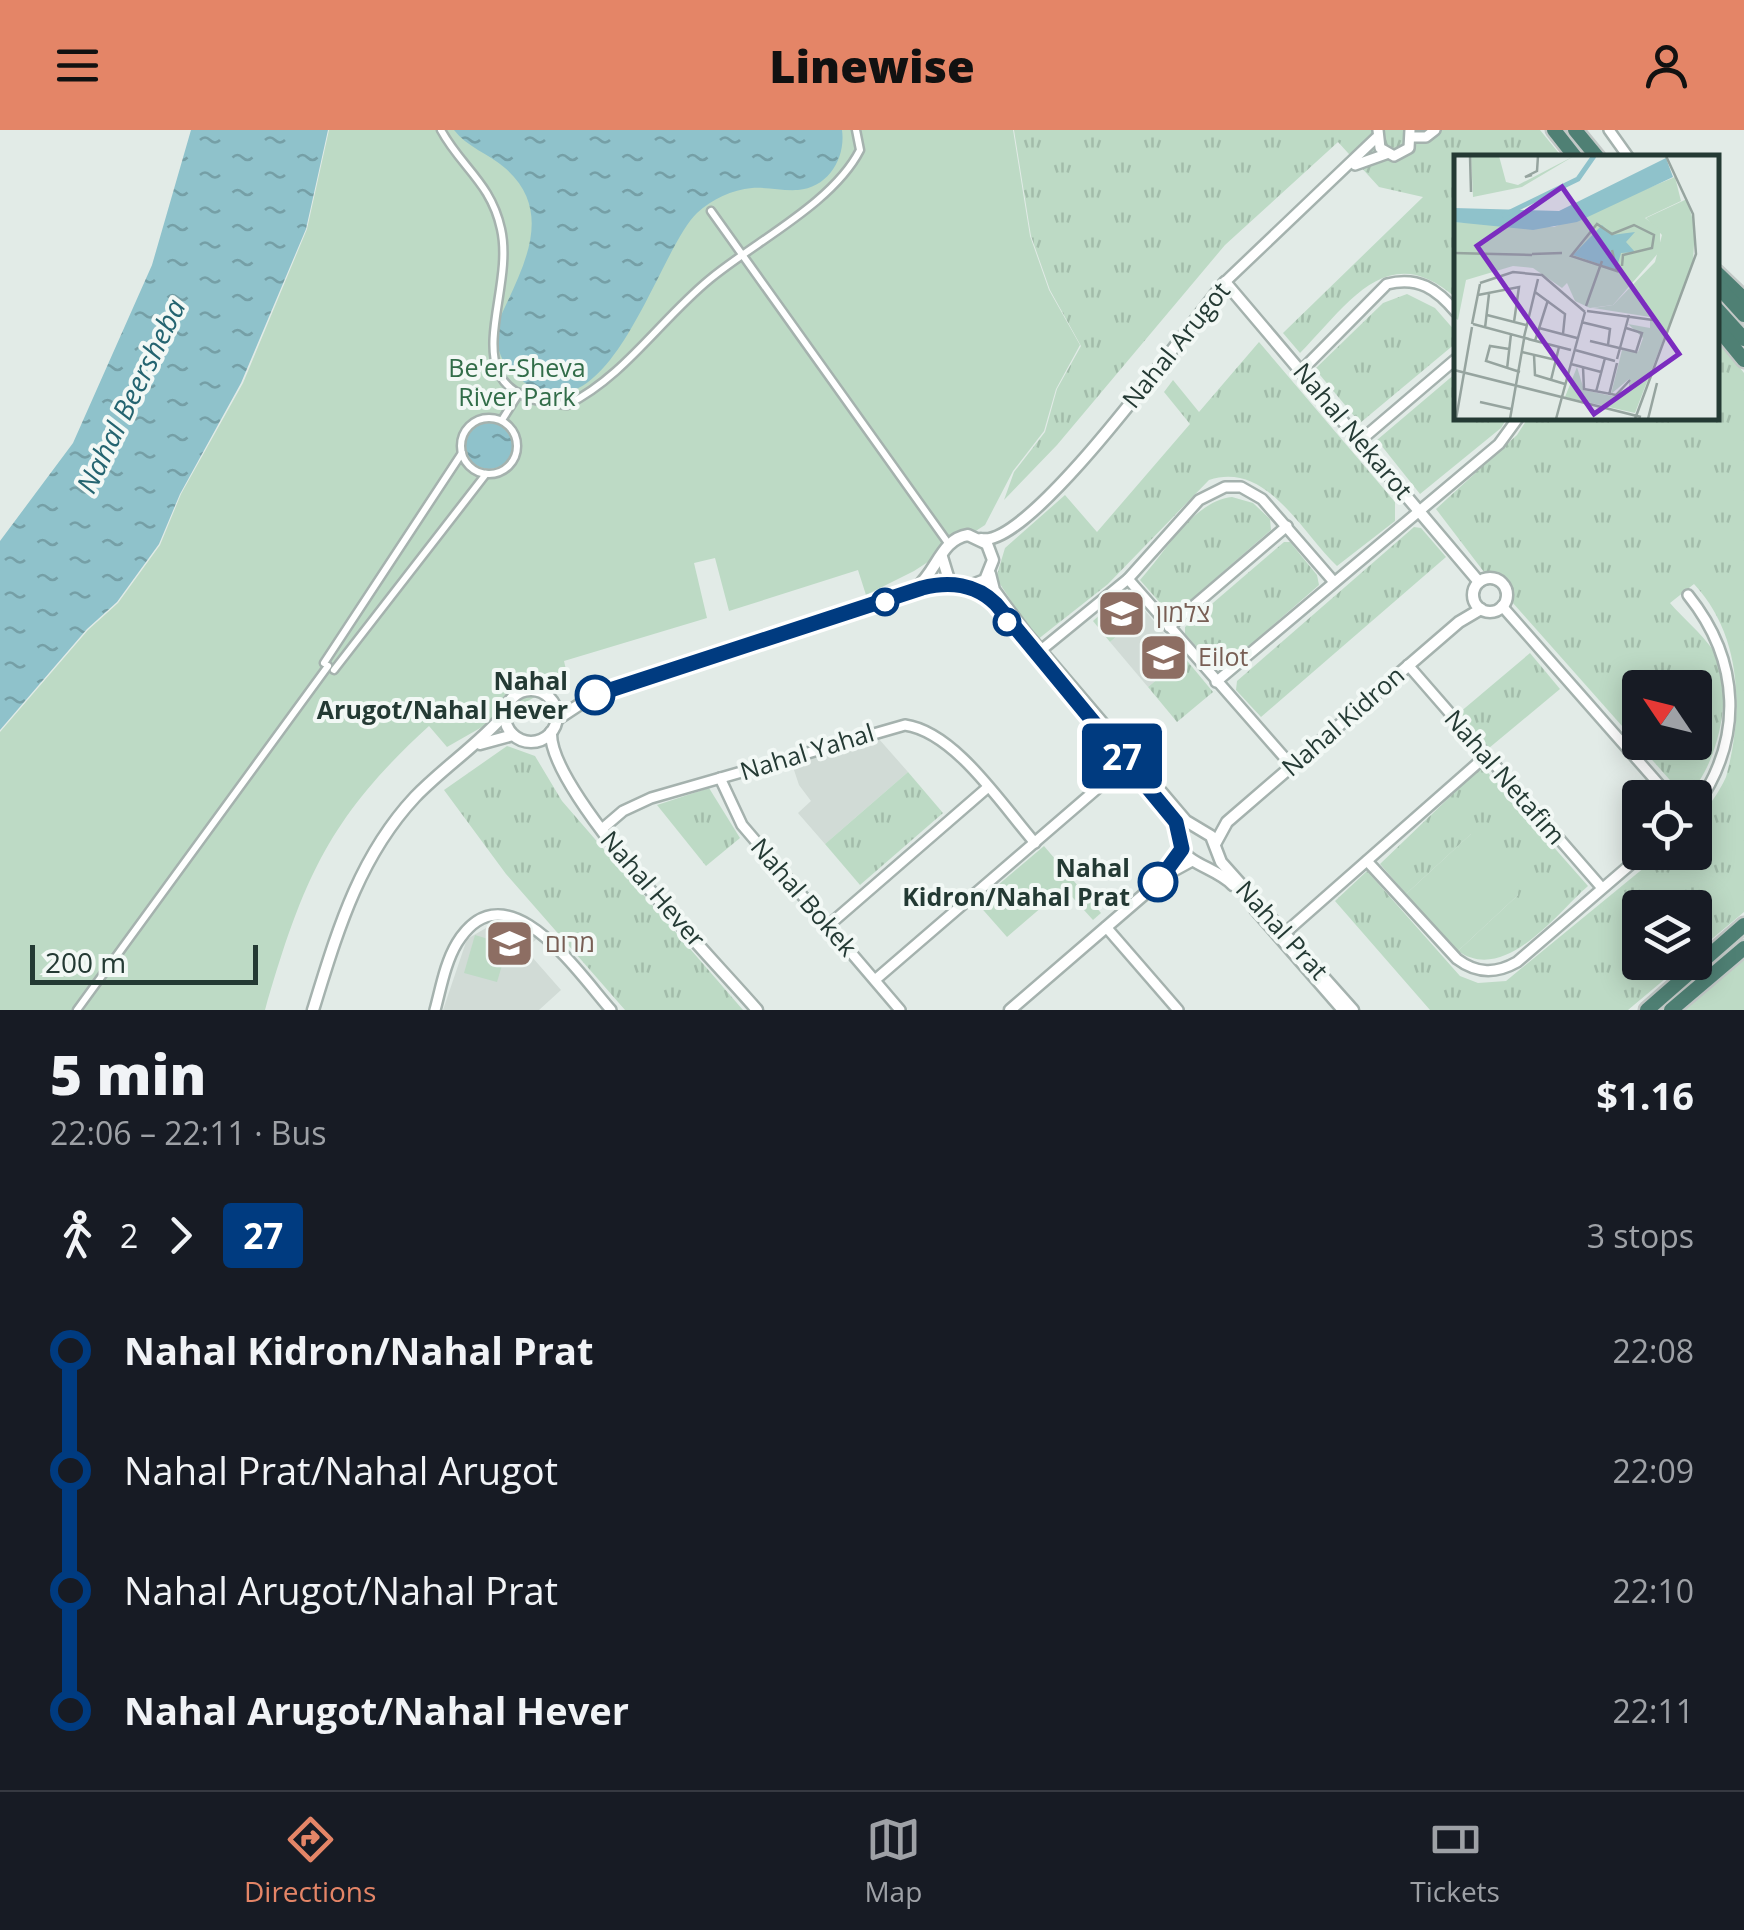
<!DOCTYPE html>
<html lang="en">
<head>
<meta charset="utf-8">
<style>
  body { margin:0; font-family:"Open Sans",Heebo,sans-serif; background:#20242c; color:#f1f3f6; height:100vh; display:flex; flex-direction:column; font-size:38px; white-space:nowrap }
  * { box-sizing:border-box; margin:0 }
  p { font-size:32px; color:#9ea1a6 }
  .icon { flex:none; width:55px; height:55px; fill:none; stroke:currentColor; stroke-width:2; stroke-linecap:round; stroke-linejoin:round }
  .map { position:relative; height:880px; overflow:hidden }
  .side { display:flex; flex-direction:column; background:#171b24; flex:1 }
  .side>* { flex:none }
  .badge { padding:0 20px; border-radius:8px; font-size:35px; line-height:65px }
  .needle { width:65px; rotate:305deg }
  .tools { position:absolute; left:1622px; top:540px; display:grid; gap:20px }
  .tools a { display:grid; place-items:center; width:90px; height:90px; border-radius:10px; background:#171b24; box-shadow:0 5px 25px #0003; font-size:50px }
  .scale { position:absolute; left:30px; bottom:25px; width:228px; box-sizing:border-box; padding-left:10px; border:5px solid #243a34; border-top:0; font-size:28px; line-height:35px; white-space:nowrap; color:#243a34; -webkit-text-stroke:8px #f2f8f5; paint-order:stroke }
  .map>.badge { position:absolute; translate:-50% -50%; box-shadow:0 0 0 5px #fff }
  .legs { display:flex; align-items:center; gap:15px; height:110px; padding:0 50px; font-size:32px }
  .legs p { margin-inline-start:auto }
  .head { display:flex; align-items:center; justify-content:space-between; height:170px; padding:0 50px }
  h1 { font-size:55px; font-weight:800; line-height:75px }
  ul { padding:0 50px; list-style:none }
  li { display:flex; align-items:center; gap:35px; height:120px; font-size:38px }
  li i { display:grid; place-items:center; width:15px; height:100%; margin:0 12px; background:currentColor }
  li i::after { content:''; width:25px; height:25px; margin:-12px; border:8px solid; border-radius:50%; background:#171b24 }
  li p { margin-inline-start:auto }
  li:first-child i { background:linear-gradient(#0000 50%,currentColor 0) }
  li:last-child i { background:linear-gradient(currentColor 50%,#0000 0) }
  header { display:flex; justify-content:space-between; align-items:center; height:130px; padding:0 50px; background:#e48567; color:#111; font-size:45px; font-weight:800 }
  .tab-bar { display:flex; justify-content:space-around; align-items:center; height:140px; border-top:2px solid #363941; background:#171b24; font-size:28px; color:#9ea1a6 }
  .tab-bar a { display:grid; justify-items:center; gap:5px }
  .tab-bar .active { color:#e48567 }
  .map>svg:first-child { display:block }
  .built { fill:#d1dbd6 }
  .grass { fill:url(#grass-tufts); fill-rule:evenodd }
  .park { fill:#bddac5 }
  .water { fill:url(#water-ripples) }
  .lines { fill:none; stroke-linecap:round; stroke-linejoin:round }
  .pedestrian-casing { stroke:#a5b2ae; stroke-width:11 }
  .minor-casing { stroke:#a5b2ae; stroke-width:14 }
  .tertiary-casing { stroke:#a5b2ae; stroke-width:15 }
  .trunk-casing { stroke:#c2c8c6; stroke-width:19 }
  .pedestrian { stroke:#fff; stroke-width:6 }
  .minor { stroke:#fff; stroke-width:9 }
  .tertiary { stroke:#fff; stroke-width:10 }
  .trunk { stroke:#4f8074; stroke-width:14 }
  .line-1-casing { stroke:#fff; stroke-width:22 }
  .line-1 { stroke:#003b80; stroke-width:15 }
  .stop-1-dot { fill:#fff; stroke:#003b80; stroke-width:5 }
  .labels { text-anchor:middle; stroke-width:8; stroke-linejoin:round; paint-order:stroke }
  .street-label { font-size:25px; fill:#243a34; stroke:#f2f8f5 }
  .park-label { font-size:25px; fill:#326d49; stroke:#f2f8f5 }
  .education-label { font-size:25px; fill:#785e54; stroke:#f2f8f5; text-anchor:start }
  .stop-label { font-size:25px; font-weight:bold; fill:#243a34; stroke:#f2f8f5; text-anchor:end }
  .water-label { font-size:28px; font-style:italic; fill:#246470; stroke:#f2f8f5 }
  .inset-river { fill:none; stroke:#8fc2cb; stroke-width:5 }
  .inset-road { fill:none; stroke:#96a49f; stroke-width:2.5 }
  .view { fill:#7b2cbf; fill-opacity:0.15; stroke:#7b2cbf; stroke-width:5 }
  .inset-edge { fill:none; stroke:#243a34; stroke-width:5 }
</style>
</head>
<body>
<header><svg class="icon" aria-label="menu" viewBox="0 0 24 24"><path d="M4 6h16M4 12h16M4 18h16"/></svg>Linewise<svg class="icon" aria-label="person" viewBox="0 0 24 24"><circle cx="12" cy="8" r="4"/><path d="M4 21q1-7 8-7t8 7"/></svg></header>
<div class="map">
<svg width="1744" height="880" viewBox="0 0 1744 880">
  <defs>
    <pattern id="grass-tufts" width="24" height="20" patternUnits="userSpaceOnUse" patternTransform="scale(2.5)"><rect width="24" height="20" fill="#bddac5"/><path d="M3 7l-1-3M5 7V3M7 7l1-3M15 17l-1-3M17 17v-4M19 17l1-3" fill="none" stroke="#a2bcaa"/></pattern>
    <pattern id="water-ripples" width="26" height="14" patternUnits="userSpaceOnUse" patternTransform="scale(2.5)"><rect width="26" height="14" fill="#8fc2cb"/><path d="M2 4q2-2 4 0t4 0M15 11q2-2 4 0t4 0" fill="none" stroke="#759fa6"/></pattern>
  </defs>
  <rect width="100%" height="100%" fill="#e2ebe7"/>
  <g class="built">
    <path d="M 1146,482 L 1184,527 L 1148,557 L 1110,512 Z"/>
    <path d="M 878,608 L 908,642 L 825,714 L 798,683 L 811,671 L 799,655 L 792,634 Z"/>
    <path d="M 493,794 L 510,795 L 539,807 L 525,819 L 561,860 L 539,880 L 443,880 L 467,809 Z"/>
  </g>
  <g class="grass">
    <path d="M 1014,0 L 1540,0 L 1562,27 L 1456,28 L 1456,168 C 1388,107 1348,174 1300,223 L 1283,203 L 1423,67 L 1379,57 L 1338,12 L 1225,115 L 1057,315 L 1004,370 L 1014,342 L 1045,302 L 1057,259 L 1081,216 L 1050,160 L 1031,106 Z"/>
    <path d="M 1407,164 L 1435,178 L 1456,202 L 1456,213 L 1360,293 L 1315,239 L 1383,173 Z"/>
    <path d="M 1717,208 L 1744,243 L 1744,782 L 1695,823 L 1695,778 L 1640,778 L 1640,832 L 1684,833 L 1628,880 L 1430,880 L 1335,771 L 1367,741 L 1460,846 L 1478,853 L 1506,851 L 1662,723 L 1695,722 C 1695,678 1709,684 1726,647 C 1744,582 1742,505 1694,454 L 1670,473 C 1683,488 1701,503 1713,520 C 1737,557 1717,642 1685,667 L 1512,472 L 1513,457 L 1498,444 L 1484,442 L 1436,379 L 1517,305 L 1528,288 L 1716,288 ZM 1640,558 L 1695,558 L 1695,612 L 1640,612 Z"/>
    <path d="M 1259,212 L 1395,372 L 1395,391 L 1337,436 C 1301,402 1267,331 1209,350 L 1108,454 L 1037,510 L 996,448 L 1005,418 L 1065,365 L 1097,402 L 1190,294 L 1164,262 L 1173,250 L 1199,282 Z"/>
    <path d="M 1456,243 L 1456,288 L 1507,288 L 1501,298 L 1420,364 L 1377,310 Z"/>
    <path d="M 1232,367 L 1253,373 L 1270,389 L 1271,400 L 1179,480 L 1169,483 L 1140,450 C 1165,423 1193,371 1232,367 Z"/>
    <path d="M 1414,397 L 1421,398 L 1446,427 L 1261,587 L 1236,560 L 1237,551 Z"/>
    <path d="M 1284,412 L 1290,412 L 1317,445 L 1319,455 L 1225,537 L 1217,539 L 1185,504 L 1185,497 Z"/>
    <path d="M 1127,460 L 1146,482 L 1110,512 L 1093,491 Z"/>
    <path d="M 1530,523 L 1560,559 L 1489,618 L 1459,583 Z"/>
    <path d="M 1184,527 L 1213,562 L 1177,592 L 1148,557 Z"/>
    <path d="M 507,616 L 535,626 L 562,671 L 743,880 L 625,880 L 506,744 L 444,660 Z"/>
    <path d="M 1482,636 L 1588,756 C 1556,784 1505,854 1458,821 L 1518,765 L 1471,704 L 1406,764 L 1380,734 Z"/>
    <path d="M 908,642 L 943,683 L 860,755 L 825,714 Z"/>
    <path d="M 709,658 L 740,708 L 706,736 L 657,675 Z"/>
  </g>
  <g class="park">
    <path d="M 329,0 L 1013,0 L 1030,106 L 1049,160 L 1080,215 L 1056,259 L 1044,301 L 1013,341 L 985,395 L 914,441 L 866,465 L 858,440 L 729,481 L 715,428 L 694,433 L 707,488 L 564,531 L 570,557 L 533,568 L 447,617 L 429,596 C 328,688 302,752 265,880 L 0,880 L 0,602 L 88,500 L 118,473 L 160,415 L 181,364 L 243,253 L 307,99 Z"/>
    <path d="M 1472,703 L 1519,754 L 1518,765 L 1458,821 L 1406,764 Z"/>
    <path d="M 1044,716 L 1101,783 L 1093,790 L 1064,758 L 1007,807 L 977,773 Z"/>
    <path d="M 475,805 L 508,815 L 497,852 L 464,843 Z"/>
    <path d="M 1744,828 L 1744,880 L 1684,880 Z"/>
  </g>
  <g class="water">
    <path d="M 191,0 L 328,0 L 306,99 L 241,253 L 180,364 L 159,414 L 117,472 L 87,499 L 0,600 L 0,411 L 73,313 L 152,135 Z"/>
    <path d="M 454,0 L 842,0 C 846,28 828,58 798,60 C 782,61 767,57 752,58 C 732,60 712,69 697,83 C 656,122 606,326 515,245 C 500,232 496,216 496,197 C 518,145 559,85 505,38 C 489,24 467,17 454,0 Z"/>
    <circle cx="489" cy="316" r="23"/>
  </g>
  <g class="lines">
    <defs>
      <g id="pedestrian">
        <path d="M 441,0 C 461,37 491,53 501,99 C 517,170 443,268 567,275 C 625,246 660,190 710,149 C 756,111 833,73 860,20 L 856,0"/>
        <path d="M 711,81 L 948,413"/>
        <circle cx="489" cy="316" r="28"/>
        <path d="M 502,290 L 519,263"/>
        <path d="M 324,533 L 462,323"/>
        <path d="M 334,540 L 486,344"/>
        <path d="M 77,880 L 328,536"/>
      </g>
      <g id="minor">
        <path d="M 1378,0 L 1380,18 L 1394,26 L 1409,18 L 1410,0"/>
        <path d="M 1609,0 L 1629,28"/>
        <path d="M 1412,7 L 1426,7 L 1435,0"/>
        <path d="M 1355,35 L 1386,24"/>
        <path d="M 1225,152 L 1376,8"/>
        <path d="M 1301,241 L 1387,154 C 1418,146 1437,159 1456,182"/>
        <path d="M 1361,310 L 1456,229"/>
        <path d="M 1128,449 L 1291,635"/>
        <path d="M 1688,465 C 1741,531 1744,609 1695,678"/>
        <path d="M 1502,476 L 1671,668"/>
        <path d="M 1169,497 L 1287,396"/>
        <path d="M 1040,521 L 1128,449 L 1199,370 L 1225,357 L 1241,357 L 1262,369 L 1334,452"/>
        <path d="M 1408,535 L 1602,758"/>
        <path d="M 1216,552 L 1499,314 L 1518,288"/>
        <path d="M 720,648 L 742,695 L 900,880"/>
        <path d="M 602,699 L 623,681 L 651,668 L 905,595 C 955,602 1002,675 1035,713"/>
        <path d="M 1367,731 L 1457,829 C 1477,844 1496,844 1517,832 L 1645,722"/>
        <path d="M 829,795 L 987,658"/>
        <path d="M 1106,797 L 1178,880"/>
        <path d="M 1286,802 L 1487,625"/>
        <path d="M 875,850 L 1128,632"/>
        <path d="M 435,880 C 441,858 445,833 457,813 C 506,734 578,843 611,880"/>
      </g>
      <g id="tertiary">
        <path d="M 981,409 C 1031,419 1189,195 1225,152 L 1479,452"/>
        <path d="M 942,427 L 949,450 L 981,462 L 995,474 L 1159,668 L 1183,711"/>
        <path d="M 990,444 L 994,460 L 1025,502 L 1186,691 L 1211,706 L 1221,732 L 1353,880"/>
        <circle cx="1490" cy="465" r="17"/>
        <path d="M 917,457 C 937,441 941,409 968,405 L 987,414 L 993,430 L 985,450 L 967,457"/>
        <circle cx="531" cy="586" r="26"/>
        <path d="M 556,590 L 594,565 L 923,457 L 954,454"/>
        <path d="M 551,602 C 548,661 713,829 757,880"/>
        <path d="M 480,614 L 513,605"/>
        <path d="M 1215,714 L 1227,692 L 1459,492 L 1481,479"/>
        <path d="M 1182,719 C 1190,735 1218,739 1233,755"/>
        <path d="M 1255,779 L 1343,880"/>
        <path d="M 313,880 C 337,803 358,728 415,667 C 444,637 478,615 505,584"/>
        <path d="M 1010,880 L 1169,743 L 1191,731"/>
      </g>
      <g id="trunk">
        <path d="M 1554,0 L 1576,28"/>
        <path d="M 1575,0 L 1598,28"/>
        <path d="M 1716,142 L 1744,169"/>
        <path d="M 1716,154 L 1744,185"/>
        <path d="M 1716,178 L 1744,209"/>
        <path d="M 1716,196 L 1744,230"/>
        <path d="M 1647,880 L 1744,795"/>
        <path d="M 1671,880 L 1744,818"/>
      </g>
    </defs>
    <use href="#pedestrian" class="pedestrian-casing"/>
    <use href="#minor" class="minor-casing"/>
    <use href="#tertiary" class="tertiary-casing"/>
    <use href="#trunk" class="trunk-casing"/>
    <use href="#pedestrian" class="pedestrian"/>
    <use href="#minor" class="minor"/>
    <use href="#tertiary" class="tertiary"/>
    <use href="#trunk" class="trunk"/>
  </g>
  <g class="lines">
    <defs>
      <path id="line-1" d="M 595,565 L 922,458 C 949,451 976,454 996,474 L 1176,692 L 1182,719 L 1158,752"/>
    </defs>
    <use href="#line-1" class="line-1-casing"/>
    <use href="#line-1" class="line-1"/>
  </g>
  <defs>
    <symbol id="school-square" viewBox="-11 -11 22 22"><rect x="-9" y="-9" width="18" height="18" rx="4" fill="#8d6e63" stroke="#f2f8f5"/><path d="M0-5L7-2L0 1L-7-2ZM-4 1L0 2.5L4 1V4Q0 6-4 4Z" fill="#fff"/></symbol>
  </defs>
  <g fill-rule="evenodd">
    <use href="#school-square" x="1094" y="456" width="55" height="55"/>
    <use href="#school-square" x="1136" y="500" width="55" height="55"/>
    <use href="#school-square" x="482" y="786" width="55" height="55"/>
  </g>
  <g class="stop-1-dot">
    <circle cx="885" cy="472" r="12"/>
    <circle cx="1007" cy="492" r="12"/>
    <circle cx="595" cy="565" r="18"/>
    <circle cx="1158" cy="752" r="18"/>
  </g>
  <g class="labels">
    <g class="street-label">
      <text transform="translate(1176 215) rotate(-51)" y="9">Nahal Arugot</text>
      <text transform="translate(1353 301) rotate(50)" y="9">Nahal Nekarot</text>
      <text transform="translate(1343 591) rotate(-41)" y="9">Nahal Kidron</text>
      <text transform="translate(807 622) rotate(-17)" y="9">Nahal Yahal</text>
      <text transform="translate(1505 647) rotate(49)" y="9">Nahal Netafim</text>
      <text transform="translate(653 759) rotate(49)" y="9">Nahal Hever</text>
      <text transform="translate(804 767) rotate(49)" y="9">Nahal Bokek</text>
      <text transform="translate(1282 800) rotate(48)" y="9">Nahal Prat</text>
    </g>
    <g class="park-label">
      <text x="517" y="247">Be'er-Sheva<tspan x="517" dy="29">River Park</tspan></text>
    </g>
    <g class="education-label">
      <text x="1156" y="492">צלמון</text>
      <text x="1198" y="536">Eilot</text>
      <text x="545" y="822">מרום</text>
    </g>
    <g class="stop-label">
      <text x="568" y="560">Nahal<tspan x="568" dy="29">Arugot/Nahal Hever</tspan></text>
      <text x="1130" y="747">Nahal<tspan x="1130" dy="29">Kidron/Nahal Prat</tspan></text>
    </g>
    <g class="water-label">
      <text transform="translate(131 266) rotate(-64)" y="10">Nahal Beersheba</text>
    </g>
  </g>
  <g transform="translate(1454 25)">
    <rect width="265" height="265" fill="#e2ebe7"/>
    <path d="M 17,1 L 45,1 L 52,27 L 64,30 L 120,1 L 68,32 L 19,42 ZM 233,44 L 241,73 L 239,107 L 181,258 L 111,242 L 123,212 L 130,235 L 158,241 L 175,233 L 175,224 L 157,239 L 168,195 L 184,197 L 189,183 L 174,169 L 196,173 L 196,162 L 139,153 L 159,150 L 201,107 L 208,80 L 192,63 Z" fill="#bddac5"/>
    <path d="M 221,22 L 227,46 L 191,63 L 206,74 L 206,96 L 159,150 L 136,153 L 121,146 L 113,128 L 108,133 L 79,113 L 59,111 L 12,125 L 4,165 L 0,162 L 0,67 L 100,72 Z" fill="#bddac5"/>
    <path d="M 212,3 L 219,22 L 123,67 L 79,75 L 0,67 L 0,53 L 105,56 ZM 148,70 L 158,80 L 181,77 L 172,87 L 181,97 L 167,98 L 162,115 L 119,100 Z" fill="#8fc2cb"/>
    <path class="inset-river" d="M 48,61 L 124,24 L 140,1"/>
    <path class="inset-road" d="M 16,1 L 17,37M 78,20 L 71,22 L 83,16 L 84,1M 158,95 L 163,116 L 117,101 L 143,69 L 158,79 L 180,70 L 200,80 L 198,93 L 169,100 L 168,111M 0,98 L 78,100M 78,99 L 108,98M 26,128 L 59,117 L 88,120 L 131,157M 81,137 L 111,159 L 109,179M 24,140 L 65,132 L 60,167M 132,151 L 148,106M 133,156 L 199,165M 33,160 L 72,170M 127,167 L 156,174 L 154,190M 18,169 L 26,129M 19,169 L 75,184M 31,173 L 35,139M 85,173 L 123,183M 70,182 L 84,124M 74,184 L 117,195M 81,186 L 94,145M 136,186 L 182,197 L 188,178 L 172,173M 55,194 L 36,191 L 32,206 L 66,217M 121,195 L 161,206M 68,197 L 102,205M 80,200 L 81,220 L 111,229M 163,204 L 175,160M 117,209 L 147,217M 129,212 L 130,234 L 162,240 L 176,225M 53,214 L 57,179M 0,215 L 187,262M 97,225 L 105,192M 142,237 L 151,203M 155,240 L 163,208M 26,247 L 57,254M 2,264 L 18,172M 56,264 L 70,184M 102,264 L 131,157M 181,264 L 242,99 L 239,59 L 212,1M 194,264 L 203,228"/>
    <path class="view" d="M 108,32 L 225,199 L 140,259 L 23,91 Z"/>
    <rect width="265" height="265" class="inset-edge"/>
  </g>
</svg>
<div class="tools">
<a><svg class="needle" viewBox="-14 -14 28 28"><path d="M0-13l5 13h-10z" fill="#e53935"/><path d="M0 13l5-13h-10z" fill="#9ea1a6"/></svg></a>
<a><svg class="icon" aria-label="locate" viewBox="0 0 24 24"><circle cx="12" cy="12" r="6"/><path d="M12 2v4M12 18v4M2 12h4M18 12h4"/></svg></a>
<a><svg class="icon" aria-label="layers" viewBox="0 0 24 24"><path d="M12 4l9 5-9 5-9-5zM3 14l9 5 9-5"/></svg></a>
</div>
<div class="scale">200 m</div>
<b class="badge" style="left:1122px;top:626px;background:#003b80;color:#fff">27</b>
</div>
<section class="side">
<div class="head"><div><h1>5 min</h1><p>22:06 – 22:11 · Bus</p></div><b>$1.16</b></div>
<div class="legs"><svg class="icon" aria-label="walk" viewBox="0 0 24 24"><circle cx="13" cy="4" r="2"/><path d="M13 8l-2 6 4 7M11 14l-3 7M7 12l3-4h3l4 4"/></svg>2<svg class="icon" aria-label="forward" viewBox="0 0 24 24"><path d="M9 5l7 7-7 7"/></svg><b class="badge" style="background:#003b80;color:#fff">27</b><p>3 stops</p></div>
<ul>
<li><i style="color:#003b80"></i><b>Nahal Kidron/Nahal Prat</b><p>22:08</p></li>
<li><i style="color:#003b80"></i><span>Nahal Prat/Nahal Arugot</span><p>22:09</p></li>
<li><i style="color:#003b80"></i><span>Nahal Arugot/Nahal Prat</span><p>22:10</p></li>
<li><i style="color:#003b80"></i><b>Nahal Arugot/Nahal Hever</b><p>22:11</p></li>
</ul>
</section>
<nav class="tab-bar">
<a class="active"><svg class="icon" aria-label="directions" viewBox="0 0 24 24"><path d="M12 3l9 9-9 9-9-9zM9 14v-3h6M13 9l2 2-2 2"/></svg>Directions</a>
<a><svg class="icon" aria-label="map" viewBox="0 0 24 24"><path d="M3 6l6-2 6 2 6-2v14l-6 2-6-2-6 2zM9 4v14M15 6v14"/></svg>Map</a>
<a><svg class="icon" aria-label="tickets" viewBox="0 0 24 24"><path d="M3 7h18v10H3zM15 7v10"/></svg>Tickets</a>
</nav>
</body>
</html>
